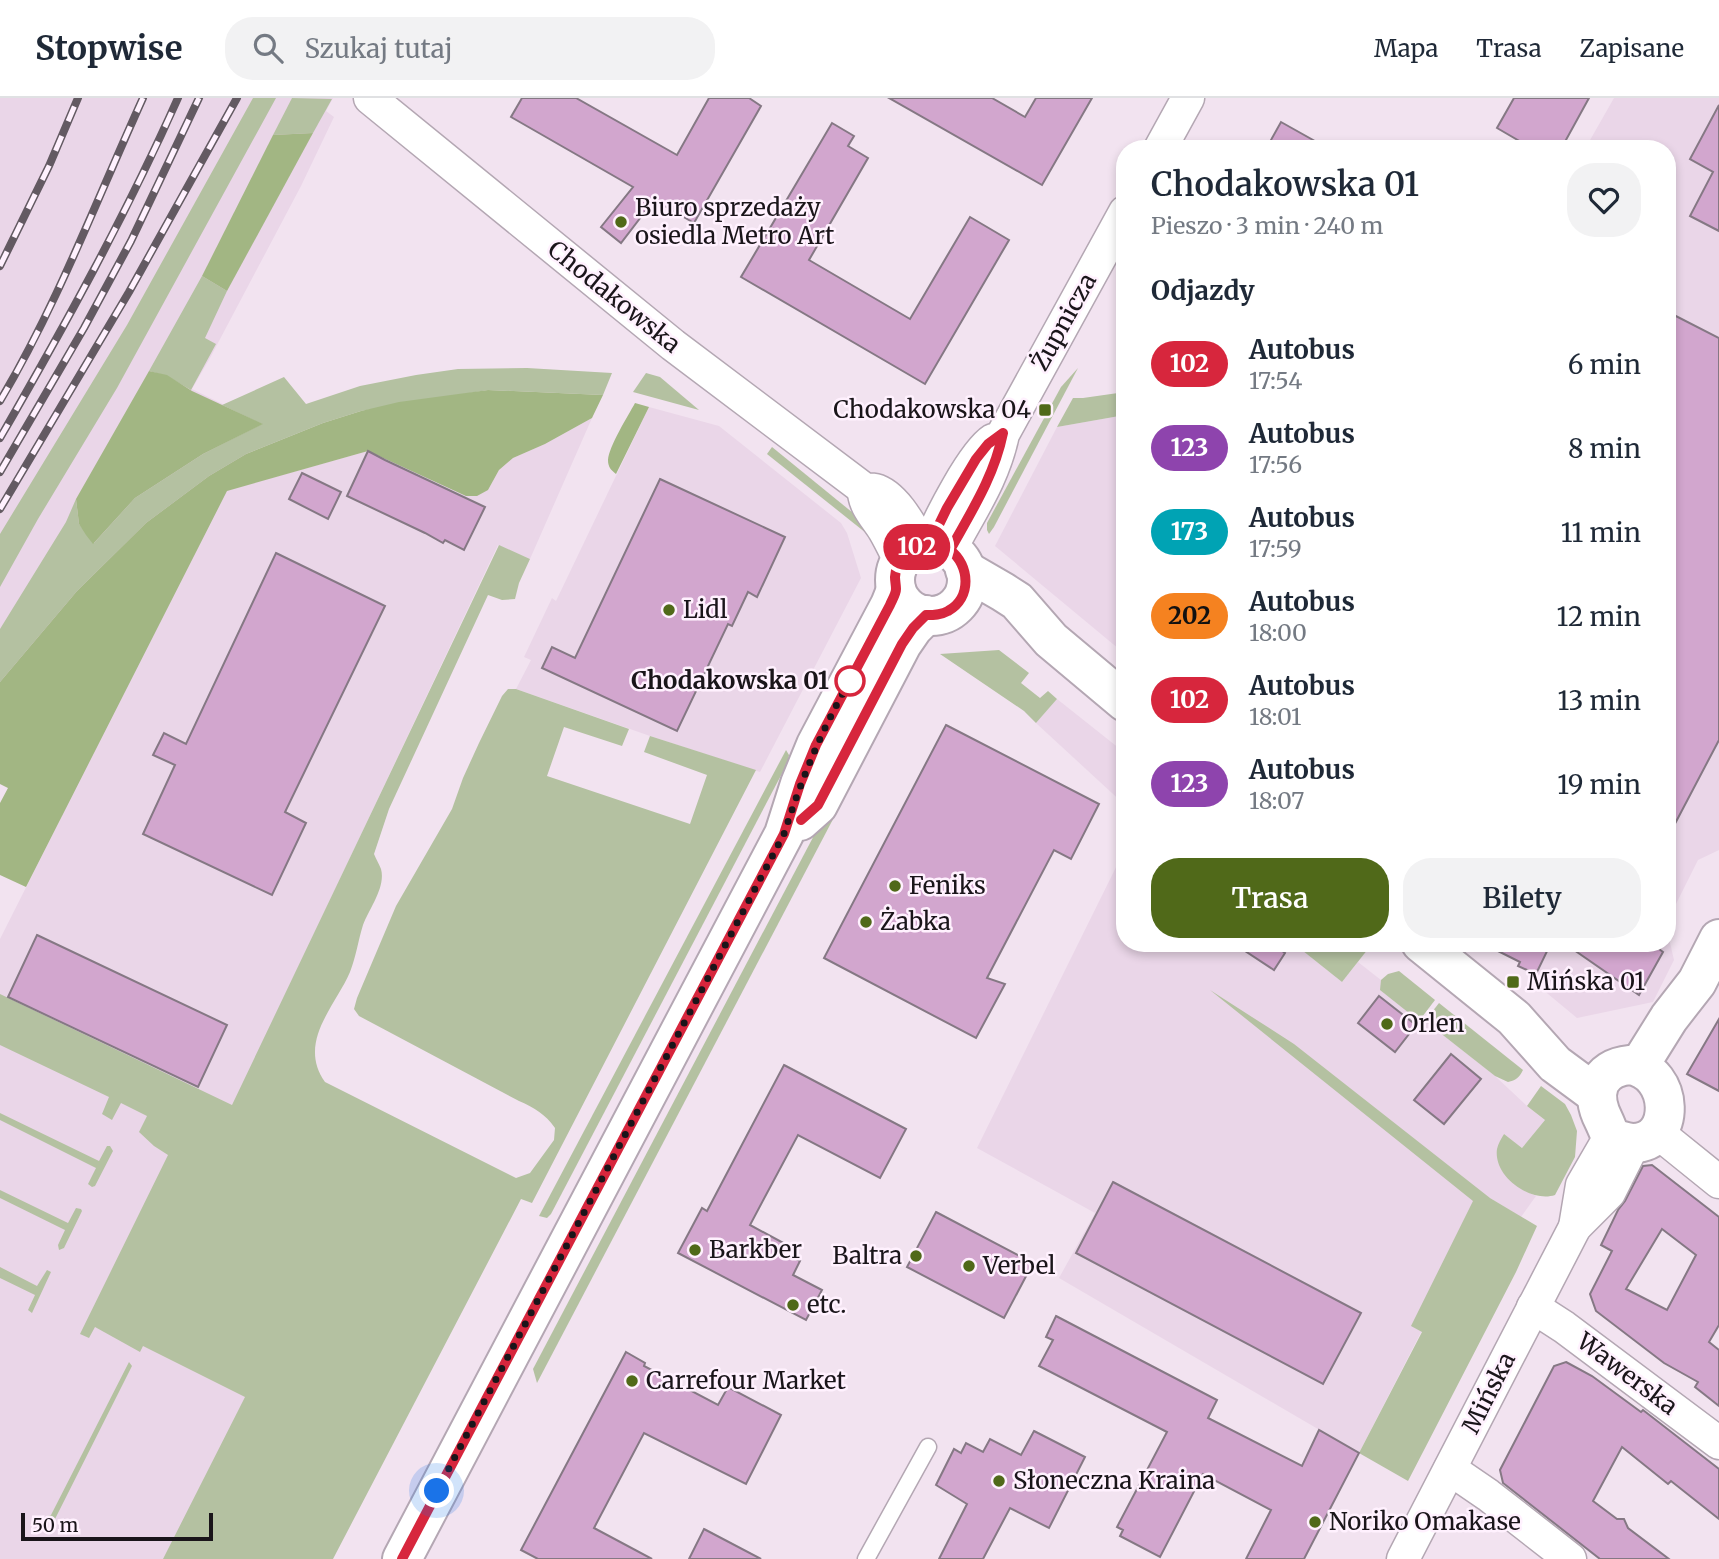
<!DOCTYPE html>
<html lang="pl">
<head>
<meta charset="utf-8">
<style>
  body { margin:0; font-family:Merriweather,serif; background:#f2f2f3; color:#1f2937; height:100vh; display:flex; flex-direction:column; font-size:26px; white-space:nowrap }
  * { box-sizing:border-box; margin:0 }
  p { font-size:23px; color:#747a83 }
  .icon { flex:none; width:38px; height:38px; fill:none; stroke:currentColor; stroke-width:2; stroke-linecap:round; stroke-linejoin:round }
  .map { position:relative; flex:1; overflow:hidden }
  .drawer { position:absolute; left:1116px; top:42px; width:560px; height:812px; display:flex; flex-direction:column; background:#fff; border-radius:28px; box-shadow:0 4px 10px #0003 }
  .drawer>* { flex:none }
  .badge { padding:0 14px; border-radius:23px; font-size:24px; line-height:46px }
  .scale { position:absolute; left:21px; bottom:18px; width:192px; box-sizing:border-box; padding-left:7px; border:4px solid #1a151a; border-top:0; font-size:19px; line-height:24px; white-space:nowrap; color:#1a151a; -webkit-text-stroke:5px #fff1fe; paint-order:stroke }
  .you { position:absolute; width:35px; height:35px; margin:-18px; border:5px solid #fff; border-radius:50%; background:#1a73e8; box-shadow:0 0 0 10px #1a73e833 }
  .map>.badge { position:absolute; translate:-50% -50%; box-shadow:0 0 0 4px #fff }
  h2 { padding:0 35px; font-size:26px; line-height:63px }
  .round { display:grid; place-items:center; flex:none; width:74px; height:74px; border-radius:28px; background:#f2f2f3 }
  .headline { display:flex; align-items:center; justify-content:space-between; height:119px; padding:0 35px }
  h1 { font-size:33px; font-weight:600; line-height:52px }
  .action { display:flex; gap:14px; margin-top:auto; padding:14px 35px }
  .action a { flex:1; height:80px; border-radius:28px; background:#506919; color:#fff; font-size:28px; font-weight:600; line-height:80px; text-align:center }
  .action a+a { background:#f2f2f3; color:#1f2937 }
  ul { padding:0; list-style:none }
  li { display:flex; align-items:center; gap:21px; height:84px; padding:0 35px }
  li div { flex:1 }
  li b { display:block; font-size:26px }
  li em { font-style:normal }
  li .badge { min-width:77px; font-weight:700; text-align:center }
  header { display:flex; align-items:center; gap:42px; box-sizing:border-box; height:98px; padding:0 35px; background:#fff; border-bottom:2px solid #e0e1e3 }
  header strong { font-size:33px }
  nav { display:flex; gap:38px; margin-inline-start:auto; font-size:24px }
  .search { width:490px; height:63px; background:#f2f2f3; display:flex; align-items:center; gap:18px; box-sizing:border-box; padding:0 24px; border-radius:28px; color:#747a83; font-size:26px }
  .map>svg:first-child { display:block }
  .built { fill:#ead6e8 }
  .green { fill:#b4c1a1 }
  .forest { fill:#a2b683 }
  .building { fill:#d2a6ce; stroke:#857884; stroke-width:2; fill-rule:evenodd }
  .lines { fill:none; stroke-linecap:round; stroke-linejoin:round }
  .service-casing { stroke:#b4a7b3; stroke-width:19 }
  .minor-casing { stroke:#b4a7b3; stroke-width:35 }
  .tertiary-casing { stroke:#b4a7b3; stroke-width:42 }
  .service { stroke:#fff; stroke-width:16 }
  .minor { stroke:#fff; stroke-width:32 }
  .tertiary { stroke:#fff; stroke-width:38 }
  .rail-casing { stroke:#635a62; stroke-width:8 }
  .rail { stroke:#fff1fe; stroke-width:5; stroke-dasharray:16; stroke-linecap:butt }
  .line-casing { stroke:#fff; stroke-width:16 }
  .line { stroke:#d7263d; stroke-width:10 }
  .walk { stroke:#1a151a; stroke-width:7; stroke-dasharray:0 12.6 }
  .poi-dot { fill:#506919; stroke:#fff1fe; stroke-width:2.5 }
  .stop-dot { fill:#fff; stroke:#d7263d; stroke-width:3.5 }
  .labels { text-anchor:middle; stroke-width:5; stroke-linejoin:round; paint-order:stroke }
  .poi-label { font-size:24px; fill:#1a151a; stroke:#fff1fe; text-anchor:start }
  .street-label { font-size:24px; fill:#1a151a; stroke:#fff1fe }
  .stop-label { font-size:24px; font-weight:bold; fill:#1a151a; stroke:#fff1fe; text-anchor:end }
</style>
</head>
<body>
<header>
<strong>Stopwise</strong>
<div class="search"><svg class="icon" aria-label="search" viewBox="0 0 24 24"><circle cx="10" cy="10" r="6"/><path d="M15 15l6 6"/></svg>Szukaj tutaj</div>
<nav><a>Mapa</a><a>Trasa</a><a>Zapisane</a></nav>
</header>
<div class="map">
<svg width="1719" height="1461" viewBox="0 0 1719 1461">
  <rect width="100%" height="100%" fill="#f2e3f0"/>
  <g class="built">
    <path d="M 0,0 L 333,0 L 326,13 L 334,19 L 301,88 L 210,260 L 192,291 L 263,326 L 228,392 L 368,353 L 488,392 L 499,372 L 513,360 L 545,346 L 592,320 L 530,461 L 498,447 L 233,1007 L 333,1461 L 0,1461 L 0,841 L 62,718 L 0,686 Z"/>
    <path d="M 1614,0 L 1719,0 L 1719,752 L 1698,762 L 1668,822 L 1668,51 L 1585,51 Z"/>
    <path d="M 649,309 L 719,328 L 841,425 L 847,435 L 861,480 L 760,674 L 650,638 L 516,591 L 531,562 L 524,559 L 552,500 L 556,503 Z"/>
    <path d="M 1125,317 L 1125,556 L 995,448 L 1057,329 Z"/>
    <path d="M 1057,601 L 1125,655 L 1125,707 L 1036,625 Z"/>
    <path d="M 1125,751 L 1125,845 L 1293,845 L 1342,884 L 1358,864 L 1381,882 L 1425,923 L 1495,978 L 1527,1008 L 1545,1022 L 1522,1050 L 1503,1036 L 1529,1095 L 1536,1098 L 1521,1119 L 1490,1100 L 1359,1355 L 1059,1180 L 1095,1115 L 977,1050 Z"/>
    <path d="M 1668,836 L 1674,862 L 1653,904 L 1577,920 L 1542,891 L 1548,881 L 1518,868 L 1519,864 L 1487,845 L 1668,845 Z"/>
  </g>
  <g class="green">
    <path d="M 253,0 L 276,0 L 117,290 L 38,421 L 0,489 L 0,436 L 127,227 Z"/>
    <path d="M 292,0 L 332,1 L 313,35 L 273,37 Z"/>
    <path d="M 202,178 L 227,193 L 205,240 L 216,246 L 191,292 L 167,278 L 149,273 Z"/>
    <path d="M 527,270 L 612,275 L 603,297 L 488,292 L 361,313 L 323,325 L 246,356 L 209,378 L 146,425 L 77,493 L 0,584 L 0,531 L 66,424 L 76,401 L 79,426 L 94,445 L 135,400 L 203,356 L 262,326 L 222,307 L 284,279 L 306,306 L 360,288 L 416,277 L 458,271 Z"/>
    <path d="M 1078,270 L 994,429 L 989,436 L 987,432 L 987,425 L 1061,289 Z"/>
    <path d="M 646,275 L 660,279 L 699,312 L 633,294 Z"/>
    <path d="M 1125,294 L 1125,317 L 1057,329 L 1073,300 L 1083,300 Z"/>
    <path d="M 772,349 L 869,428 L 872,431 L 866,435 L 767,356 Z"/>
    <path d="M 499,447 L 530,461 L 519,485 L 515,501 L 502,502 L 488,497 L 389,711 L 374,756 C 376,761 379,766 381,771 C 386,789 369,811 363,827 C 358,843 356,859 350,874 C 335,909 297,944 325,984 L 516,1080 L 530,1075 L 554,1042 L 555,1030 C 545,1016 535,1010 519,1003 L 359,918 L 354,911 L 357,900 L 396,808 L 452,711 L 463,680 L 479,645 L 502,598 L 508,591 L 516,591 L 629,631 L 622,648 L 564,629 L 547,678 L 690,726 L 707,677 L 644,654 L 650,638 L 756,672 L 532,1105 L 521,1101 L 333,1461 L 163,1461 L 245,1299 L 143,1248 L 140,1254 L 95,1229 L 89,1240 L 80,1236 L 168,1057 L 154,1048 L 139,1034 L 147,1018 L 121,1005 L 112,1022 L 102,1016 L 109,999 L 0,947 L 0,896 L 232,1007 Z"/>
    <path d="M 999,552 L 1029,575 L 1021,585 L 1040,600 L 1048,593 L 1057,601 L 1036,625 L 1024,613 L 940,556 Z"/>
    <path d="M 909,557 L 914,560 L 915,565 L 537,1285 L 533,1271 Z"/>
    <path d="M 786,652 L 789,657 L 788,664 L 551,1116 L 547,1120 L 539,1118 Z"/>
    <path d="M 1293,845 L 1361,845 L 1368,851 L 1342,884 Z"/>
    <path d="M 1399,873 L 1435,902 L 1419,923 L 1380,892 L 1381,882 L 1388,876 Z"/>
    <path d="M 1210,892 L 1294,946 L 1490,1100 L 1537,1128 L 1516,1174 L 1408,1383 L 1359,1355 L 1422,1234 L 1411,1228 L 1473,1103 Z"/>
    <path d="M 1439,905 L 1523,972 C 1519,980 1516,982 1508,984 L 1495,978 L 1425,923 Z"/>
    <path d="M 1541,988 L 1565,1006 L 1571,1017 L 1577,1033 L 1575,1059 L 1555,1097 C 1531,1105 1493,1079 1497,1051 C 1498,1046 1501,1041 1504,1036 L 1522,1050 L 1545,1022 L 1527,1008 Z"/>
    <path d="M 0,1015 L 99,1063 L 107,1048 L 110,1048 L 113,1053 L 95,1088 L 92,1089 L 88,1086 L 96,1070 L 0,1022 Z"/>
    <path d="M 0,1092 L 68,1125 L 76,1110 L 81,1111 L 82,1113 L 64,1150 L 59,1152 L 58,1147 L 65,1132 L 0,1100 Z"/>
    <path d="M 0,1169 L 37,1188 L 47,1172 L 51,1174 L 32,1215 L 28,1212 L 35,1197 L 0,1180 Z"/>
    <path d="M 129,1264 L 132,1268 L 54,1423 L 47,1418 L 51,1417 Z"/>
  </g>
  <g class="forest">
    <path d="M 313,35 L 227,193 L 202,178 L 273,37 Z"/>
    <path d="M 149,273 L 167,277 L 192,293 L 263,326 L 203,356 L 135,400 L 93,446 L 86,437 L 79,426 L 76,401 Z"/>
    <path d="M 488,292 L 603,297 L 592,320 L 545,346 L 513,360 L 499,372 L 488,392 L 477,398 L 466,398 L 368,353 L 227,393 L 26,789 L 0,777 L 0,705 L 8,690 L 0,686 L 0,584 L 77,493 L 146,425 L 209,378 L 246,356 L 323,325 L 361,313 L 399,304 Z"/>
    <path d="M 635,305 L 649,309 L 616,376 C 611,372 608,369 608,362 C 609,348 628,318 635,305 Z"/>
  </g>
  <g class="building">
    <path d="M 522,0 L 576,0 L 677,57 L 709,0 L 749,0 L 761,8 L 694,125 L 654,102 L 621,145 L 601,129 L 633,89 L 511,19 Z"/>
    <path d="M 889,0 L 992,0 L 1025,19 L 1036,0 L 1092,0 L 1042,87 Z"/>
    <path d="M 1514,0 L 1589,0 L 1561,51 L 1533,51 L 1497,30 Z"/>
    <path d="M 1719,7 L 1719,133 L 1690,118 L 1713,74 L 1690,61 Z"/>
    <path d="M 1281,24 L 1329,51 L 1266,51 Z"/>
    <path d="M 832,25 L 854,38 L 848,48 L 868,60 L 809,162 L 910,221 L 970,119 L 1009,142 L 925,286 L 741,179 Z"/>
    <path d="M 1668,214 L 1719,240 L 1719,642 L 1668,739 Z"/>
    <path d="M 368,353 L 385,362 L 485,409 L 464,452 L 445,442 L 443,445 L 425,435 L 347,398 Z"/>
    <path d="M 302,375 L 341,394 L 328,421 L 289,401 Z"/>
    <path d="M 660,381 L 785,439 L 757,499 L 748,494 L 732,528 L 728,526 L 677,633 L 542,570 L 552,549 L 575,560 Z"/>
    <path d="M 276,455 L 385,508 L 285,714 L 306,725 L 272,797 L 143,736 L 175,667 L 153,657 L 164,635 L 186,646 Z"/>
    <path d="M 946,627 L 1099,706 L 1071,761 L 1054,752 L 987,880 L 1005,886 L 976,940 L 824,860 Z"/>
    <path d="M 37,837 L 227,927 L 198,989 L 8,899 Z"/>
    <path d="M 1233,845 L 1271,845 L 1285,855 L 1274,872 Z"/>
    <path d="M 1482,845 L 1551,845 L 1536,876 L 1518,868 L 1520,864 Z"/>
    <path d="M 1564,845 L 1651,845 L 1663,854 L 1639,897 Z"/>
    <path d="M 1379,898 L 1416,927 L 1395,954 L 1358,925 Z"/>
    <path d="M 1719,921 L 1719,993 L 1687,976 Z"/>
    <path d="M 1451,956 L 1481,981 L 1444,1026 L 1414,1002 Z"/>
    <path d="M 784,967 L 906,1031 L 880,1080 L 798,1037 L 750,1127 L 787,1147 L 783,1154 L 800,1163 L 793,1177 L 822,1192 L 806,1222 L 678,1155 L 702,1110 L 707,1113 Z"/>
    <path d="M 1652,1067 L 1719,1119 L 1719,1227 L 1709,1244 L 1719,1252 L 1719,1308 L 1695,1289 L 1698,1284 L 1664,1265 L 1596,1213 L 1590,1196 L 1612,1153 L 1601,1147 L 1618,1112 L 1625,1103 L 1643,1068 ZM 1662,1131 L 1696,1157 L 1667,1212 L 1626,1191 Z"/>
    <path d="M 1113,1084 L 1361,1215 L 1323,1286 L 1076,1155 Z"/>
    <path d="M 936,1114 L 1033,1165 L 1004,1220 L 907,1169 Z"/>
    <path d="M 1056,1218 L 1217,1302 L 1208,1320 L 1302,1368 L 1319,1332 L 1359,1355 L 1304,1461 L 1246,1461 L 1271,1412 L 1203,1376 L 1160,1459 L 1120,1438 L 1123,1432 L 1117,1429 L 1167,1334 L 1039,1268 L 1053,1242 L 1046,1239 Z"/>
    <path d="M 626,1254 L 645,1265 L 644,1268 L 718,1307 L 728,1289 L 781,1317 L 746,1386 L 644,1335 L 594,1430 L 652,1461 L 538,1461 L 521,1452 Z"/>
    <path d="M 1566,1264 L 1592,1278 L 1641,1314 L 1643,1312 L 1719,1371 L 1719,1421 L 1671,1383 L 1668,1386 L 1622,1349 L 1593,1403 L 1617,1421 L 1624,1421 L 1628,1430 L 1669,1461 L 1600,1461 L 1503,1385 L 1500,1372 L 1554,1268 Z"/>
    <path d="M 1034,1333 L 1085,1359 L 1049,1430 L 1010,1410 L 983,1461 L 939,1461 L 967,1406 L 936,1387 L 954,1351 L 961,1355 L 966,1345 L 983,1354 L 990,1341 L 1021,1357 Z"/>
    <path d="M 704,1431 L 761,1461 L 689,1461 Z"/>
  </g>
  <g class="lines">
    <defs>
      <path id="service" d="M 866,1461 L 928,1349"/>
      <g id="minor">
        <path d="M 370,0 L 673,247 L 864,391 C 867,392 871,391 875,392 C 895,397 912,430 922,447"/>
        <path d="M 1160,51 L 1188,0"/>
        <path d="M 864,391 C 863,407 876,419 884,432 C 890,442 895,453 900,463"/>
        <path d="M 930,445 C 939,421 973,355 993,342"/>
        <path d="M 950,452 C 971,412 994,380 1003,336 L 1125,114"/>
        <path d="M 1657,1034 L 1719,1084"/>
        <path d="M 1575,1129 L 1582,1087 L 1611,1037"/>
        <path d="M 1533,1209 L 1564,1229 L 1719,1345"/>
        <path d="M 1450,1371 L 1488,1397 L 1570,1461"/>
        <path d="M 1403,1461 L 1575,1129 L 1609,1095 L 1634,1045"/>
      </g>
      <g id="tertiary">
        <circle cx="931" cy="482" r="36"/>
        <path d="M 965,472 L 1003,494 L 1017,503 L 1051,542 L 1125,604"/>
        <path d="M 800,723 L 818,707 L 902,546 L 913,530 L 926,517"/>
        <path d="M 1421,845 L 1514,920 L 1555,966 L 1597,997"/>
        <path d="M 1630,967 C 1675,974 1677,1046 1632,1045 C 1625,1044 1616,1042 1611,1037 C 1608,1034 1606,1027 1604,1023 C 1590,996 1597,970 1630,967 Z"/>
        <path d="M 1639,968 L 1669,920 L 1697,884 L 1719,841"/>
        <path d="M 402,1461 L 784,736 L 800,686 L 816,647 L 890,507 L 896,492"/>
      </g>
    </defs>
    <use href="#service" class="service-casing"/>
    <use href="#minor" class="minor-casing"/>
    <use href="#tertiary" class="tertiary-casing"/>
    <use href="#service" class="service"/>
    <use href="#minor" class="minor"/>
    <use href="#tertiary" class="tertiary"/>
    <defs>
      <g id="rail">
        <path d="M 0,168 L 49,68 L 78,0"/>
        <path d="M 0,303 C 57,207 97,101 143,0"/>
        <path d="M 0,340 C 64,229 126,117 178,0"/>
        <path d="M 0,374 L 84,230 L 131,143 L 199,0"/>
        <path d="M 0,411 L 129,194 L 237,0"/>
      </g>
    </defs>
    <use href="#rail" class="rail-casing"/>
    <use href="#rail" class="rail"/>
  </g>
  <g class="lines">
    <defs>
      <path id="line" d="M 402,1461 L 784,736 L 800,686 L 816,647 L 890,507 C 892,502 896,496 896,491 C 896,487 895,483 895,479 C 896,459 912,449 930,445 L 947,410 L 976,361 L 988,346 L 1003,335 C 994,379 971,414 950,452 C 970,467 972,500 948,513 C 941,517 934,517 926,517 L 913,530 L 902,546 L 818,707 L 801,722"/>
    </defs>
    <use href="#line" class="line-casing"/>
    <use href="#line" class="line"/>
    <path class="walk" d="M 437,1393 L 784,736 C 801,683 821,632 850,583"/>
  </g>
  <g class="poi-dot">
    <circle cx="621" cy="124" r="7"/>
    <rect x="1038" y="305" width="14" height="14" rx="3.5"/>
    <circle cx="669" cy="512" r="7"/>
    <circle cx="895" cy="788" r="7"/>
    <circle cx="866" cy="824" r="7"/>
    <rect x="1506" y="877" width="14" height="14" rx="3.5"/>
    <circle cx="1387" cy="926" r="7"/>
    <circle cx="695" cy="1152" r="7"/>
    <circle cx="916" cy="1158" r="7"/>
    <circle cx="969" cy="1168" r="7"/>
    <circle cx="793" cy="1207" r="7"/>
    <circle cx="632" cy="1283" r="7"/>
    <circle cx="999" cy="1383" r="7"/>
    <circle cx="1315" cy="1424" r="7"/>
  </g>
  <circle class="stop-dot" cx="850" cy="583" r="14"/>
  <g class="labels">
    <g class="poi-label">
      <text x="635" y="118">Biuro sprzedaży<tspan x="635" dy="28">osiedla Metro Art</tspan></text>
      <text x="1031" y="320" text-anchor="end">Chodakowska 04</text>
      <text x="683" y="520">Lidl</text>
      <text x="909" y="796">Feniks</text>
      <text x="880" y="832">Żabka</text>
      <text x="1527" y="892">Mińska 01</text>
      <text x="1401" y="934">Orlen</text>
      <text x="709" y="1160">Barkber</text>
      <text x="902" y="1166" text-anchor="end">Baltra</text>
      <text x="983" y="1176">Verbel</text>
      <text x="807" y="1215">etc.</text>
      <text x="646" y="1291">Carrefour Market</text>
      <text x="1013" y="1391">Słoneczna Kraina</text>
      <text x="1329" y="1432">Noriko Omakase</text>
    </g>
    <g class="street-label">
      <text transform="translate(614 199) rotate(39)" y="8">Chodakowska</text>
      <text transform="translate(1064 224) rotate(-61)" y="8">Żupnicza</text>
      <text transform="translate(1627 1276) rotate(37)" y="8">Wawerska</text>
      <text transform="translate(1489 1295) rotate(-63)" y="8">Mińska</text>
    </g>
    <g class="stop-label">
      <text x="829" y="591">Chodakowska 01</text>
    </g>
  </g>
</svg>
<div class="scale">50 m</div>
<div class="you" style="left:437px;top:1393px"></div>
<b class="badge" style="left:917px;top:449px;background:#d7263d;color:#fff">102</b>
<section class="drawer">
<div class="headline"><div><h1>Chodakowska 01</h1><p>Pieszo · 3 min · 240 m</p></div><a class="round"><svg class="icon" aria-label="heart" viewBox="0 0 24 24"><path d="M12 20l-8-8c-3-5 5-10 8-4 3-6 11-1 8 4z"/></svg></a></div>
<h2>Odjazdy</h2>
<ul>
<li><span class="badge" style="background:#d7263d;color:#fff">102</span><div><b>Autobus</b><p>17:54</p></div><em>6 min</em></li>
<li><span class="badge" style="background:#8e44ad;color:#fff">123</span><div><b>Autobus</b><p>17:56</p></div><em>8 min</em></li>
<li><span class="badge" style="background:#00a3b4;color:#fff">173</span><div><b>Autobus</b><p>17:59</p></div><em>11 min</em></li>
<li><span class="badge" style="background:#f58220;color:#111">202</span><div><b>Autobus</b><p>18:00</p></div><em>12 min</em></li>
<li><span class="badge" style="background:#d7263d;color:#fff">102</span><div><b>Autobus</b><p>18:01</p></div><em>13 min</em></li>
<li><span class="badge" style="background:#8e44ad;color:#fff">123</span><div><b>Autobus</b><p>18:07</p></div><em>19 min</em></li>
</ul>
<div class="action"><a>Trasa</a><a>Bilety</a></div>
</section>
</div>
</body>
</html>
